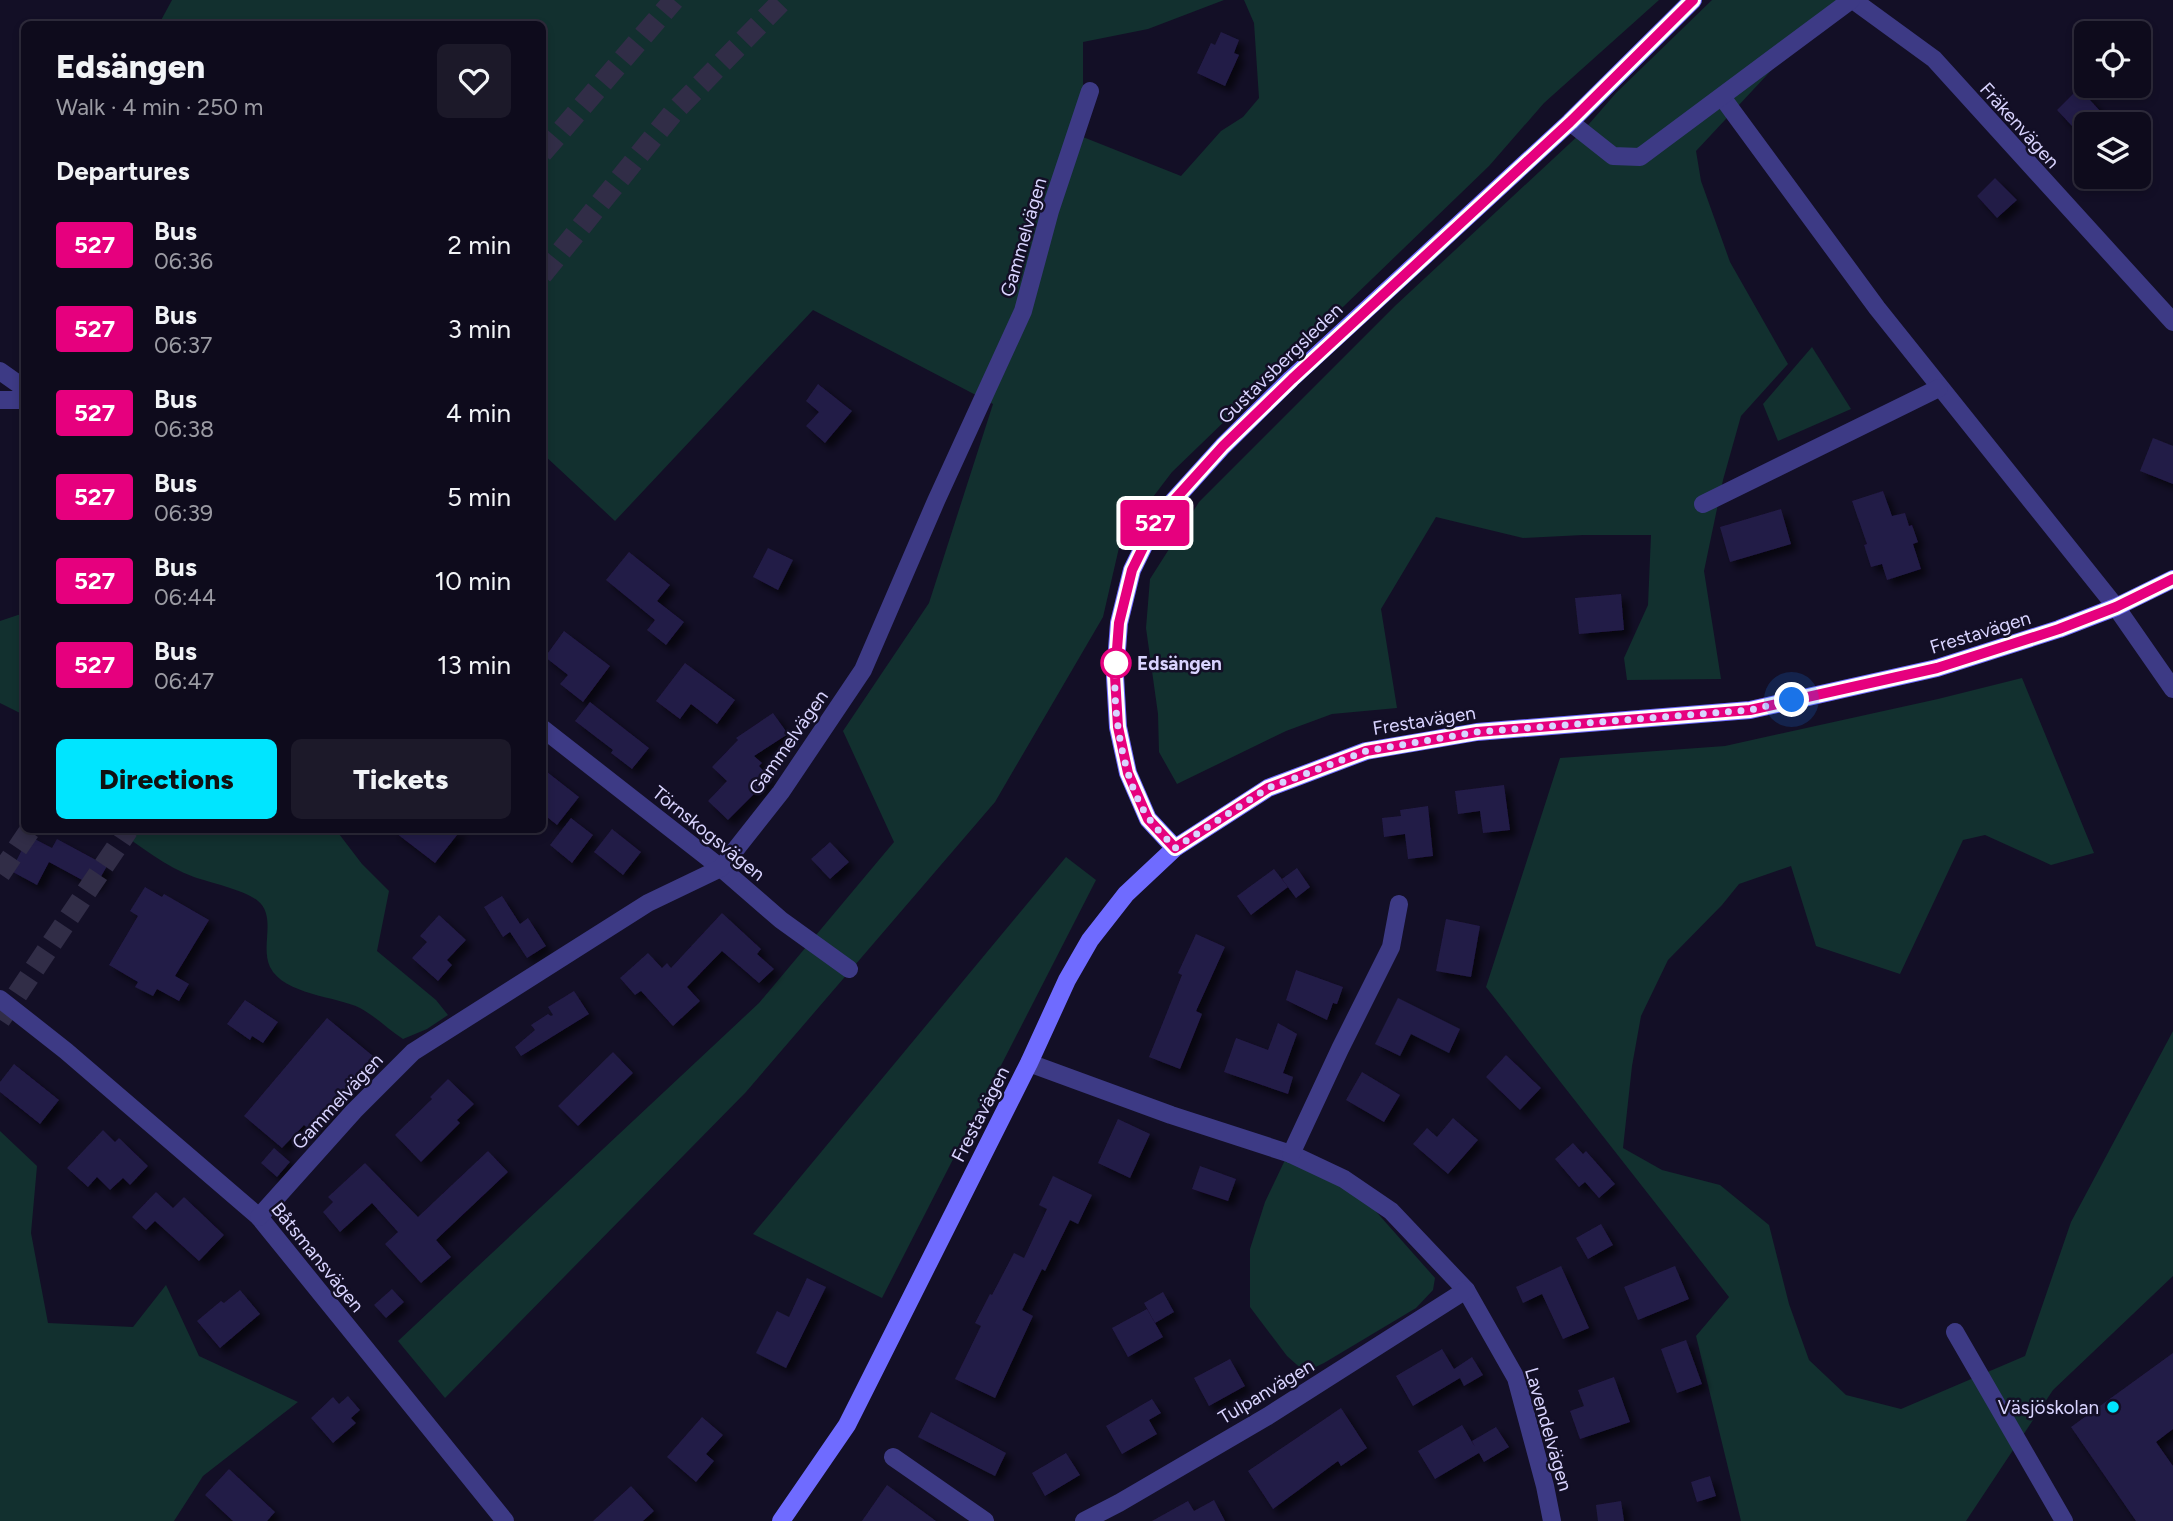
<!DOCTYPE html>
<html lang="en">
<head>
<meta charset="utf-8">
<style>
  body { margin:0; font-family:Figtree,sans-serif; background:#1c1929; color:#f1f3f6; height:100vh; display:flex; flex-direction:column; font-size:26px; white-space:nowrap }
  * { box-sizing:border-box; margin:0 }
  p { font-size:23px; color:#9b9ba3 }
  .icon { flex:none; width:38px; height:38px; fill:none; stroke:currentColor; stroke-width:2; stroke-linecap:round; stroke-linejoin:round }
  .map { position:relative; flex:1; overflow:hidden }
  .side { position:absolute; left:21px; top:21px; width:525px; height:812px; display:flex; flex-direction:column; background:#0e0b1c; border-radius:10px; box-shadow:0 4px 10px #0003,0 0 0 2px #2e2b3b }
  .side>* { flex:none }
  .badge { padding:0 14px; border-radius:5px; font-size:24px; line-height:46px }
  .fabs { position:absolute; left:2074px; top:21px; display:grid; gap:14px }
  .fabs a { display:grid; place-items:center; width:77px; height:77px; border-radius:10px; background:#0e0b1c; box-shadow:0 4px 10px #0003,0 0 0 2px #2e2b3b; font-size:35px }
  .you { position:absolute; width:35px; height:35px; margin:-18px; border:5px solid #fff; border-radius:50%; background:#1a73e8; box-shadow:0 0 0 10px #1a73e833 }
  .map>.badge { position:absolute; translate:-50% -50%; box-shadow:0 0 0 4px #fff }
  h2 { padding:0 35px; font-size:26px; line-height:63px }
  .round { display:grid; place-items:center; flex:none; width:74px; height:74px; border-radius:10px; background:#1c1929 }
  .head { display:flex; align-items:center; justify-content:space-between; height:119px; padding:0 35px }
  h1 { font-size:33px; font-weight:800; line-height:52px }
  .primary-button { display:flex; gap:14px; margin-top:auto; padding:14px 35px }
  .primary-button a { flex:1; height:80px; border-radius:10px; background:#00e5ff; color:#111; font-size:28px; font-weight:800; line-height:80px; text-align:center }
  .primary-button a+a { background:#1c1929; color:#f1f3f6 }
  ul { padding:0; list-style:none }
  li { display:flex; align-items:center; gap:21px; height:84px; padding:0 35px }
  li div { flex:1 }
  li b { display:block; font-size:26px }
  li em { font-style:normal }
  li .badge { min-width:77px; font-weight:700; text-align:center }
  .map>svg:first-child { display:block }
  .green { fill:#12302f }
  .building { fill:#241b47; filter:url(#shadow) }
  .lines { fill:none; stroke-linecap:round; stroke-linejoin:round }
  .highway-tunnel { stroke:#312d47; stroke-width:21; stroke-dasharray:21 10; stroke-linecap:butt }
  .street { stroke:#3d3a85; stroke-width:18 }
  .secondary { stroke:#6f6bff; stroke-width:18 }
  .line-casing { stroke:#fff; stroke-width:16 }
  .line { stroke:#e6007e; stroke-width:10 }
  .walk { stroke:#d9d4ff; stroke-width:7; stroke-dasharray:0 12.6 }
  .stop-dot { fill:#fff; stroke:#e6007e; stroke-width:3.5 }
  .poi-dot { fill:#00e5ff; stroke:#130f26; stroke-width:2.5 }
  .labels { text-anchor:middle; stroke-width:5; stroke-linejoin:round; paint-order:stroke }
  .street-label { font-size:19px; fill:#d9d4ff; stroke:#130f26 }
  .stop-label { font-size:19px; font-weight:bold; fill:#d9d4ff; stroke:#130f26; text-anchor:start }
  .poi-label { font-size:19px; fill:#d9d4ff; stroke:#130f26; text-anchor:end }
</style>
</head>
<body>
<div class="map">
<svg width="2173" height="1521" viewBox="0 0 2173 1521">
  <defs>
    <filter id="shadow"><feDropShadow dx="6" dy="6" stdDeviation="3.5" flood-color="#0009"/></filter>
  </defs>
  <rect width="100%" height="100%" fill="#130f26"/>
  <g class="green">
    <path d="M 172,0 L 1224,0 L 1148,29 L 1083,42 L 1083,137 L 1181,176 L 1221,131 L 1243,117 L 1259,98 L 1254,23 L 1244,0 L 1659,0 L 1544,103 L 1489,166 L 1172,472 L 1121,539 L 1103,617 L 995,802 L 746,1092 L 445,1398 L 398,1341 L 759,1003 L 894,842 L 843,731 L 929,603 L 993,404 L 813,310 L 615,521 L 543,454 L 542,24 L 159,24 Z"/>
    <path d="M 1712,0 L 1837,0 L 1696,151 L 1701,181 L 1730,262 L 1788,364 L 1741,416 L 1723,480 L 1704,571 L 1721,679 L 1627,680 L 1624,658 L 1648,605 L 1651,535 L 1583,535 L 1523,538 L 1436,517 L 1381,609 L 1397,708 L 1332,714 L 1286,731 L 1177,784 L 1159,752 L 1158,714 L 1146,628 L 1150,579 L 1199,502 L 1396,305 L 1582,132 L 1616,93 Z"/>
    <path d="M 1812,347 L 1851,409 L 1778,441 L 1763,404 Z"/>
    <path d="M 24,613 L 24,719 L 20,713 L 0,703 L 0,621 Z"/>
    <path d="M 2022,678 L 2094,853 L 2051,865 L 1985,835 L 1963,840 L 1900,974 L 1816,946 L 1791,866 L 1739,884 L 1722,905 L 1668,960 L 1641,1016 L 1632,1066 L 1623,1148 L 1662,1170 L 1720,1185 L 1769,1225 L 1789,1304 L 1809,1360 L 1846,1395 L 1901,1409 L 2025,1356 L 2071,1222 L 2173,1031 L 2173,1276 L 2053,1390 L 1966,1521 L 1741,1521 L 1696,1336 L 1729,1297 L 1486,987 L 1560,758 L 1725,746 L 1938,699 Z"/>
    <path d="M 117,830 L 336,830 L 362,864 L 389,891 L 377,951 L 436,1000 L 448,1015 L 427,1029 L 403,1039 C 389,1030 375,1016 360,1008 C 336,996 284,995 270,967 C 260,946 277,917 258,901 C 247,891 209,882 194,877 C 166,867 140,846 117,830 Z"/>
    <path d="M 1066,857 L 1096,880 L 882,1298 L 753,1234 Z"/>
    <path d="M 0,1131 L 37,1166 L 31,1233 L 48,1323 L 133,1327 L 166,1285 L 199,1356 L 298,1402 L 203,1476 L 174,1521 L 0,1521 Z"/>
    <path d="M 1285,1160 L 1336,1183 L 1372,1207 L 1435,1278 L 1433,1290 L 1416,1308 L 1324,1363 L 1305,1372 L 1287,1356 L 1250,1307 L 1250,1249 L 1265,1202 Z"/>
  </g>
  <g class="building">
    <path d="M 1221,32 L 1239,40 L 1234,53 L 1239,55 L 1225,86 L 1197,73 L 1211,43 L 1215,45 Z"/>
    <path d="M 2079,88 L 2112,124 L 2086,124 L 2086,141 L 2057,110 Z"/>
    <path d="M 1995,178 L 2017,200 L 1997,218 L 1977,196 Z"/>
    <path d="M 818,384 L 852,411 L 825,443 L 806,426 L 819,412 L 806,401 Z"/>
    <path d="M 2153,438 L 2173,446 L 2173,484 L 2140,471 Z"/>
    <path d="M 1883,491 L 1892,516 L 1905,513 L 1909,526 L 1912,525 L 1918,542 L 1913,544 L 1921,569 L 1887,580 L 1882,564 L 1871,567 L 1864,545 L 1867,544 L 1852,501 Z"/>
    <path d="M 1781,509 L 1791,544 L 1730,562 L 1720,527 Z"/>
    <path d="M 768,548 L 793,560 L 778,590 L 753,577 Z"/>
    <path d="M 629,552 L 670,585 L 657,601 L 684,622 L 666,645 L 647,630 L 655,620 L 606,580 Z"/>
    <path d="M 1621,594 L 1624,630 L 1579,634 L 1575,598 Z"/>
    <path d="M 564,631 L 610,666 L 583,702 L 560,684 L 568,675 L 545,657 Z"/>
    <path d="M 685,663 L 735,700 L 717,724 L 691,704 L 680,719 L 656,701 Z"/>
    <path d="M 590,702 L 649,748 L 632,769 L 611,753 L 613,750 L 575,721 Z"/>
    <path d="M 773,713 L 788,734 L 754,756 L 762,763 L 759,766 L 770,778 L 728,820 L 708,801 L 727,781 L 712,767 L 738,740 L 736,738 Z"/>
    <path d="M 542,768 L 579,797 L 557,825 L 542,813 Z"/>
    <path d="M 1504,785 L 1510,830 L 1483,833 L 1480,811 L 1458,814 L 1455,791 Z"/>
    <path d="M 1428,806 L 1433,856 L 1408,859 L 1405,834 L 1384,837 L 1382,818 L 1401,816 L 1400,810 Z"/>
    <path d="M 571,818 L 593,835 L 572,863 L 550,845 Z"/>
    <path d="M 612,829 L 641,852 L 623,875 L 594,852 Z"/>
    <path d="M 392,830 L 461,830 L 435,863 Z"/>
    <path d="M 29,836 L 52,848 L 57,839 L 107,866 L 95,887 L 49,862 L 37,885 L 11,871 Z"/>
    <path d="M 830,842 L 849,862 L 830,879 L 811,859 Z"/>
    <path d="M 1297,868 L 1310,887 L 1296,898 L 1282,879 Z"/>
    <path d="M 1274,869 L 1288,887 L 1251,915 L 1237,896 Z"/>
    <path d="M 145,887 L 162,897 L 164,894 L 209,920 L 175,976 L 189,984 L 179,1001 L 157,989 L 153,996 L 135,987 L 138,982 L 109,965 L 138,916 L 130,911 Z"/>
    <path d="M 502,896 L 520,924 L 528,918 L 546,946 L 527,958 L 510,932 L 503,937 L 484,907 Z"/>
    <path d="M 722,913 L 761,949 L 757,954 L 774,969 L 759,983 L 722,951 L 687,987 L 700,1001 L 673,1026 L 641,991 L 635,995 L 620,978 L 648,953 L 662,968 L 667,963 L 671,968 Z"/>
    <path d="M 439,915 L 466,940 L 447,960 L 452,965 L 438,981 L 412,958 L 427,942 L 420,936 Z"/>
    <path d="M 1446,919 L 1480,926 L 1471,977 L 1436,971 Z"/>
    <path d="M 1196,934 L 1225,947 L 1196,1011 L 1202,1014 L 1180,1069 L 1149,1057 L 1182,975 L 1178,973 Z"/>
    <path d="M 1296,970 L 1343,987 L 1337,1004 L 1333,1003 L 1327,1020 L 1286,1000 Z"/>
    <path d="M 574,991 L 589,1014 L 521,1056 L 515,1047 L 535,1030 L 531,1025 L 548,1014 L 551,1016 L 553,1015 L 548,1007 Z"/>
    <path d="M 1398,998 L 1460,1029 L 1449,1053 L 1411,1034 L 1400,1056 L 1375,1044 Z"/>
    <path d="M 245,1000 L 278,1022 L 263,1043 L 252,1036 L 250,1040 L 227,1024 Z"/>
    <path d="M 327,1018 L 373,1056 L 310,1130 L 304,1125 L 282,1148 L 244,1116 Z"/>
    <path d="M 1278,1023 L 1297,1034 L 1283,1073 L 1293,1077 L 1288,1094 L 1224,1072 L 1236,1038 L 1268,1050 Z"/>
    <path d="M 613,1052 L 633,1073 L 578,1126 L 558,1106 Z"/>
    <path d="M 1506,1055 L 1541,1088 L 1520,1110 L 1486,1077 Z"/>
    <path d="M 14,1064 L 59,1100 L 40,1124 L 0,1092 L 0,1082 Z"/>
    <path d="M 1362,1072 L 1400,1095 L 1384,1122 L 1346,1100 Z"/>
    <path d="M 448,1079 L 474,1104 L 457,1120 L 460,1123 L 421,1162 L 395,1135 L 432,1099 L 430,1097 Z"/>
    <path d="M 1453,1118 L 1478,1140 L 1448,1174 L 1413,1144 L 1427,1128 L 1437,1137 Z"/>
    <path d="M 1118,1119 L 1150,1134 L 1130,1178 L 1098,1163 Z"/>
    <path d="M 103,1130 L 115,1142 L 119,1138 L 148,1166 L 130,1185 L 123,1178 L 110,1190 L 97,1177 L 88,1187 L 67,1168 Z"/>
    <path d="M 1573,1143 L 1583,1154 L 1586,1151 L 1615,1184 L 1599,1198 L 1585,1182 L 1579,1187 L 1555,1159 Z"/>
    <path d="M 274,1148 L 290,1162 L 277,1177 L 261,1163 Z"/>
    <path d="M 488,1151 L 508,1172 L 436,1240 L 451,1257 L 421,1283 L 385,1244 L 398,1232 L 372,1203 L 340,1232 L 323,1212 L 333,1202 L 328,1197 L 365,1163 L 418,1217 Z"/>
    <path d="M 1200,1166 L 1236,1179 L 1228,1201 L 1192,1189 Z"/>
    <path d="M 1053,1176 L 1092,1195 L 1078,1224 L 1070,1220 L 1045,1271 L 1042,1269 L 1022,1310 L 1033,1316 L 995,1398 L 955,1379 L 981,1326 L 975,1323 L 990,1294 L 992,1295 L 1014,1253 L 1024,1258 L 1047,1209 L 1039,1205 Z"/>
    <path d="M 156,1192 L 173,1208 L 184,1197 L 224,1235 L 199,1261 L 155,1221 L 146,1230 L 132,1217 Z"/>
    <path d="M 1601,1224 L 1613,1245 L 1588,1259 L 1576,1238 Z"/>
    <path d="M 1561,1266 L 1589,1328 L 1563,1339 L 1542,1294 L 1523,1303 L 1516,1287 Z"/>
    <path d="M 1675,1266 L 1689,1299 L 1638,1320 L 1624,1287 Z"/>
    <path d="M 807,1278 L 826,1287 L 786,1368 L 756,1353 L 777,1311 L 789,1317 Z"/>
    <path d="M 392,1289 L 404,1302 L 386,1318 L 374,1305 Z"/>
    <path d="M 240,1290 L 260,1314 L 220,1348 L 197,1321 L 221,1301 L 224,1303 Z"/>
    <path d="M 1163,1292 L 1174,1312 L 1155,1323 L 1144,1303 Z"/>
    <path d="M 1147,1309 L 1163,1337 L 1128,1357 L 1112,1328 Z"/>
    <path d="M 1686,1340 L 1702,1384 L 1677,1393 L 1661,1349 Z"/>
    <path d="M 1442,1349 L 1454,1369 L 1472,1357 L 1483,1375 L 1464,1386 L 1460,1378 L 1413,1406 L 1396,1376 Z"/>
    <path d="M 2173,1353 L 2173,1429 L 2156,1442 L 2173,1466 L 2173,1521 L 2136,1521 L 2071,1427 Z"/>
    <path d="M 1230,1359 L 1245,1386 L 1209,1406 L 1194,1378 Z"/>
    <path d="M 1614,1377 L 1630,1422 L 1580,1439 L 1570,1411 L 1584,1406 L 1578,1390 Z"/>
    <path d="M 348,1396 L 360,1410 L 351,1418 L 356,1423 L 333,1443 L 311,1418 L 333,1397 L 339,1404 Z"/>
    <path d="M 1152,1399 L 1161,1413 L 1149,1420 L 1157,1434 L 1122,1454 L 1106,1426 Z"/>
    <path d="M 1341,1408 L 1367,1448 L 1341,1466 L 1338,1461 L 1273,1509 L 1248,1471 Z"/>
    <path d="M 931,1412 L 1006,1453 L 995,1476 L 918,1437 Z"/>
    <path d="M 702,1417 L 723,1435 L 706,1454 L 714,1461 L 696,1482 L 667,1457 Z"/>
    <path d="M 1462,1425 L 1475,1447 L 1472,1441 L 1496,1427 L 1509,1447 L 1484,1462 L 1479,1453 L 1435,1479 L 1418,1451 Z"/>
    <path d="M 1066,1453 L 1080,1475 L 1045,1496 L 1032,1473 Z"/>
    <path d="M 229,1469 L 275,1512 L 267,1521 L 233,1521 L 205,1495 Z"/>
    <path d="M 1710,1476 L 1716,1496 L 1697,1502 L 1691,1482 Z"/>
    <path d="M 887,1485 L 936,1521 L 862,1521 Z"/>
    <path d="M 631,1486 L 654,1511 L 643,1521 L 593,1521 Z"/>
    <path d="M 1214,1500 L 1225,1521 L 1152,1521 L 1188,1501 L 1194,1511 Z"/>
    <path d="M 1621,1501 L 1624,1521 L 1598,1521 L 1596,1505 Z"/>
  </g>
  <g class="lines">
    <g class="highway-tunnel">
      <path d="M 542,153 L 674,0"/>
      <path d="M 542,275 L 673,113 L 783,0"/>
      <path d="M 0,874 L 30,830"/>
      <path d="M 0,1020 L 128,830"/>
    </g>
    <g class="street">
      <path d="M 1853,0 L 1934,59 L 2173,322"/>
      <path d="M 1722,97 L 1877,308 L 2116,607 L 2173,689"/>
      <path d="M 1570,122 L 1613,156 L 1640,157 L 1851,0"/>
      <path d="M 0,371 L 24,388"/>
      <path d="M 0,400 L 24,400"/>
      <path d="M 1703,504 L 1939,388"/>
      <path d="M 542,728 L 721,868 L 781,920 L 849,969"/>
      <path d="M 0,999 L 66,1051 L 259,1217 L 505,1521"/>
      <path d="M 1029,1063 L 1171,1115 L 1291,1154 L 1344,1179 L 1391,1211 L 1466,1290 L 1516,1378 L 1545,1486 L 1552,1521"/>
      <path d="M 1291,1154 L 1340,1049 L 1391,947 L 1399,904"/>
      <path d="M 259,1217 L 354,1111 L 413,1052 L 648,903 L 721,868 L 781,792 L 863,670 L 936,501 L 1023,311 L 1050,211 L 1090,91"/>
      <path d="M 1955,1332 L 2064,1521"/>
      <path d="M 893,1457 L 985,1521"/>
      <path d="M 1084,1521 L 1119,1503 L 1268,1416 L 1466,1290"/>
    </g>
    <g class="secondary">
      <path d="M 1175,848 L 1148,819 L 1128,773 L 1118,727 L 1115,676 L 1119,623 L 1132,570 L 1157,519 L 1223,446 L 1291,379 L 1570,122 L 1693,0"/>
      <path d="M 781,1521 L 847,1425 L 1029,1063 L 1067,980 L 1090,940 L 1126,894 L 1175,848 L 1268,788 L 1366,751 L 1477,732 L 1750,710 L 1937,668 L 2059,629 L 2116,607 L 2173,579"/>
    </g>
  </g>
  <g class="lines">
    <defs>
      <path id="line" d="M 1693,0 L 1570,122 L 1292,379 L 1223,446 L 1157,519 L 1132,570 L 1119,623 L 1115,676 L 1118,727 L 1128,773 L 1148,819 L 1175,848 L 1268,788 L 1366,751 L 1477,732 L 1750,710 L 1937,668 L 2059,629 L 2116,607 L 2173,579"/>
    </defs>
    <use href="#line" class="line-casing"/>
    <use href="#line" class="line"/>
    <path class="walk" d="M 1116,663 C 1111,707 1123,784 1150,820 C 1157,830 1167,839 1175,848 L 1268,788 L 1366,751 L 1477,732 L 1750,710 L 1792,700"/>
  </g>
  <circle class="stop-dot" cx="1116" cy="663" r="14"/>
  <circle class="poi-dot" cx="2113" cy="1407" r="7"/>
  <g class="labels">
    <g class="street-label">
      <text transform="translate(2020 125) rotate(48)" y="7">Fräkenvägen</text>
      <text transform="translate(1023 237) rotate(-74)" y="7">Gammelvägen</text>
      <text transform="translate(1280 363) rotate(-44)" y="7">Gustavsbergsleden</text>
      <text transform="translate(1980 632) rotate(-17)" y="7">Frestavägen</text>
      <text transform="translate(1424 720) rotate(-9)" y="7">Frestavägen</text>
      <text transform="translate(788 742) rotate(-55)" y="7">Gammelvägen</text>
      <text transform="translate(709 833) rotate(39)" y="7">Törnskogsvägen</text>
      <text transform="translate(337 1101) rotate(-47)" y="7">Gammelvägen</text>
      <text transform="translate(980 1114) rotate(-63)" y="7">Frestavägen</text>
      <text transform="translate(318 1257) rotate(51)" y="7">Båtsmansvägen</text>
      <text transform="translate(1266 1391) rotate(-31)" y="7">Tulpanvägen</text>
      <text transform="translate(1549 1429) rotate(74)" y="7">Lavendelvägen</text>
    </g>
    <g class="stop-label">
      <text x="1137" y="670">Edsängen</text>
    </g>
    <g class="poi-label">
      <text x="2099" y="1414">Väsjöskolan</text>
    </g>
  </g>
</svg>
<div class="fabs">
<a><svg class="icon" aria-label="locate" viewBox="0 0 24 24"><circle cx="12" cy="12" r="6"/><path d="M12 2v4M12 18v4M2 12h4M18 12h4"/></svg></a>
<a><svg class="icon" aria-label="layers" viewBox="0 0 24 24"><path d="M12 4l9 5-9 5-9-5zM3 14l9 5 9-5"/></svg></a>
</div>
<div class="you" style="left:1792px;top:700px"></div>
<b class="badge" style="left:1155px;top:523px;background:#e6007e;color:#fff">527</b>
<section class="side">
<div class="head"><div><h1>Edsängen</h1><p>Walk · 4 min · 250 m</p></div><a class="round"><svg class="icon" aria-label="heart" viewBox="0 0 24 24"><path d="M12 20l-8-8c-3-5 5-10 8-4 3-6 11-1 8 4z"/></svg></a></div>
<h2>Departures</h2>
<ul>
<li><span class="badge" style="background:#e6007e;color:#fff">527</span><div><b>Bus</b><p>06:36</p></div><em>2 min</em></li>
<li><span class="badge" style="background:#e6007e;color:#fff">527</span><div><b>Bus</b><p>06:37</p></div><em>3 min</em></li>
<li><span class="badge" style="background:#e6007e;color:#fff">527</span><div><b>Bus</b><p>06:38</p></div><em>4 min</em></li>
<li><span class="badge" style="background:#e6007e;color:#fff">527</span><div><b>Bus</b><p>06:39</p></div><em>5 min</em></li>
<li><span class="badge" style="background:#e6007e;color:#fff">527</span><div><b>Bus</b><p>06:44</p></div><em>10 min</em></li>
<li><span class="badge" style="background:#e6007e;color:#fff">527</span><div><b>Bus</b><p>06:47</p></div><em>13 min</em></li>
</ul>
<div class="primary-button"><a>Directions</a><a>Tickets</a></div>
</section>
</div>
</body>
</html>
